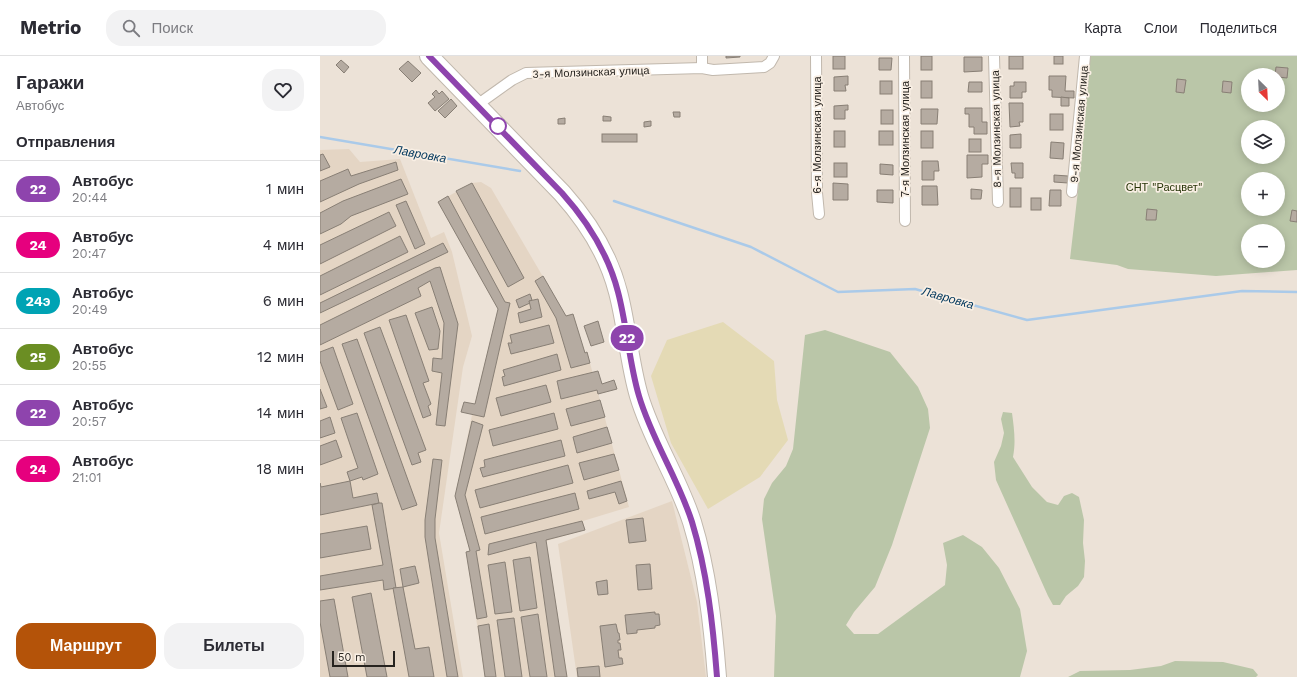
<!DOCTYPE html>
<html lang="ru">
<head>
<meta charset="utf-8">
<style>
  body { margin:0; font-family:"Work Sans",sans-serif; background:#f2f2f3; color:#2b2b33; height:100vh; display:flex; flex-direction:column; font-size:15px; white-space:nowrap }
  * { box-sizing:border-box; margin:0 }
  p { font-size:13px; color:#7c7c81 }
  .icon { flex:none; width:22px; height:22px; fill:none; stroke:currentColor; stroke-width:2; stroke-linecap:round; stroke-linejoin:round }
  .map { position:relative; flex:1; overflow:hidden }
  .drawer { display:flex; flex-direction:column; background:#fff; width:320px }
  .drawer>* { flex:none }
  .badge { padding:0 8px; border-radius:13px; font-size:14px; line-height:26px }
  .needle { width:26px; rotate:156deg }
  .fabs { position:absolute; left:921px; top:12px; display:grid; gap:8px }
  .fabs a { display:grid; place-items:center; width:44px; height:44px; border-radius:50%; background:#fff; box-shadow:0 2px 10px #0003; font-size:20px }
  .scale { position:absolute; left:12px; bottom:10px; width:63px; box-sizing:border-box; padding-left:4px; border:2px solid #26231f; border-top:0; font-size:11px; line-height:14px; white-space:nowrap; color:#26231f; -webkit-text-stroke:3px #f9efe4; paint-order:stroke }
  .map>.badge { position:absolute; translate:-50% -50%; box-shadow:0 0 0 2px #fff }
  h2 { padding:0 16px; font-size:15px; line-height:36px }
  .round { display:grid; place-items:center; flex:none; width:42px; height:42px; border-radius:16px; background:#f2f2f3 }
  .summary { display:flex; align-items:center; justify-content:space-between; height:68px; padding:0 16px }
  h1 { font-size:19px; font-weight:700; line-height:30px }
  .action { display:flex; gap:8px; margin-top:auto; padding:8px 16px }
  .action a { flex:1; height:46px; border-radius:16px; background:#b45309; color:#fff; font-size:16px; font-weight:700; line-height:46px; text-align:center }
  .action a+a { background:#f2f2f3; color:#2b2b33 }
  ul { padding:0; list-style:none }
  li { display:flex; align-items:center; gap:12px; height:56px; padding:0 16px; border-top:1px solid #e1e1e2 }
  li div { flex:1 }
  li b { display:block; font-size:15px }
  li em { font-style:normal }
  li .badge { min-width:44px; font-weight:700; text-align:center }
  header { display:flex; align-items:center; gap:24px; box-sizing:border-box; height:56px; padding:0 20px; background:#fff; border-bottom:1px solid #e1e1e2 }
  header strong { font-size:19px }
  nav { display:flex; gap:22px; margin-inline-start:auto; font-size:14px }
  .search { width:280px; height:36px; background:#f2f2f3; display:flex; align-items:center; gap:10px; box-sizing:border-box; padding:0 14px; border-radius:16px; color:#7c7c81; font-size:15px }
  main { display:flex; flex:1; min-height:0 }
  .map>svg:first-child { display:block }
  .built { fill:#e4d5c4 }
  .green { fill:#bac6a8; fill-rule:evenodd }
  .sand { fill:#e4dab5 }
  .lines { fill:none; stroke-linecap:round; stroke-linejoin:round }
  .stream { stroke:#aacae9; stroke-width:2.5 }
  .building { fill:#b5aba1; stroke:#887f75 }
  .street-casing { stroke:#c1b8ad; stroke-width:12 }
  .highway-casing { stroke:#c1b8ad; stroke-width:20 }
  .street { stroke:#fff; stroke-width:10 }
  .highway { stroke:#fff; stroke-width:18 }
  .line-casing { stroke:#fff; stroke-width:9 }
  .line { stroke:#8e44ad; stroke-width:6 }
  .stop-dot { fill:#fff; stroke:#8e44ad; stroke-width:2 }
  .labels { text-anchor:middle; stroke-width:3.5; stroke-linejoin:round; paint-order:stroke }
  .street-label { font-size:11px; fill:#26231f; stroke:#f9efe4 }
  .park-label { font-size:11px; fill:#273508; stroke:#f9efe4 }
  .water-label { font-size:12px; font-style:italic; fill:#01375d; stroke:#f9efe4 }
</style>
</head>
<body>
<header>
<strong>Metrio</strong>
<div class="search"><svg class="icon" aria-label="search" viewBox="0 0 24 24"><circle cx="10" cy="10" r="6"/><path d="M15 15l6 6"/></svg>Поиск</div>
<nav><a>Карта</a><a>Слои</a><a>Поделиться</a></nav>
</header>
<main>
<section class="drawer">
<div class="summary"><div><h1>Гаражи</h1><p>Автобус</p></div><a class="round"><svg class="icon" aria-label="heart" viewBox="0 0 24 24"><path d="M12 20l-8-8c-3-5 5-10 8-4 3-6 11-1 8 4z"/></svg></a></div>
<h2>Отправления</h2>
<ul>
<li><span class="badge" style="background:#8e44ad;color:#fff">22</span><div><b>Автобус</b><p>20:44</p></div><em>1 мин</em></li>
<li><span class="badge" style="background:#e6007e;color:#fff">24</span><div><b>Автобус</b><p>20:47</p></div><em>4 мин</em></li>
<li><span class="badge" style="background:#00a3b4;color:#fff">24э</span><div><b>Автобус</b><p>20:49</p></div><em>6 мин</em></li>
<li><span class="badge" style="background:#6b8e23;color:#fff">25</span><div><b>Автобус</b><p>20:55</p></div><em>12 мин</em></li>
<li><span class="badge" style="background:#8e44ad;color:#fff">22</span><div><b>Автобус</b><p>20:57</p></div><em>14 мин</em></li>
<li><span class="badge" style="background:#e6007e;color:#fff">24</span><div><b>Автобус</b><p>21:01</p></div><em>18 мин</em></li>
</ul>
<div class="action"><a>Маршрут</a><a>Билеты</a></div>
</section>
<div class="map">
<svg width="977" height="621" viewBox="0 0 977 621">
  <rect width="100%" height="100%" fill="#ece2d7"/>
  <g class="built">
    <path d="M 29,93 L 40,106 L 80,103 L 111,182 L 124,176 L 132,196 L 152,280 L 143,311 L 119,477 L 143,621 L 0,621 L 0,94 Z"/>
    <path d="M 161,126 L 171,132 L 246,260 L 253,258 L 265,297 L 267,296 L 309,451 L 263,465 L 265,474 L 226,485 L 247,621 L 165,621 L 146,496 L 150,495 L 135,440 L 152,359 L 178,253 L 118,146 L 152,127 Z"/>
    <path d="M 352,445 L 377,546 L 386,621 L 257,621 L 238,488 Z"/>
  </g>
  <g class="green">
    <path d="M 768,0 L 977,0 L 977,214 L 896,220 L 808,213 L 797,209 L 750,203 L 761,109 ZM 928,19 L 958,19 L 958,49 L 928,49 ZM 928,71 L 958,71 L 958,101 L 928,101 ZM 928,123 L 958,123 L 958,153 L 928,153 ZM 928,175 L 958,175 L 958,205 L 928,205 Z"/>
    <path d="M 505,274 L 570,296 L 598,331 L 608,353 L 610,372 L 572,489 L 555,531 L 534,556 L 526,569 L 534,578 L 558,578 L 625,529 L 627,509 L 623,487 L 643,479 L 662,491 L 679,512 L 700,553 L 707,595 L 700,621 L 454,621 L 456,560 L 442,463 L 444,443 L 452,427 L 466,410 L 473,393 L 485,279 Z"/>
    <path d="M 683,356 L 692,357 C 694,372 696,386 693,401 L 712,431 L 727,446 L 738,449 L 744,440 L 752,437 L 759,441 L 764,464 L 763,487 L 765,505 L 764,521 L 758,530 L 746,540 L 740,549 L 733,549 L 728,540 L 676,424 L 674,406 L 681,390 L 684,377 L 681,363 Z"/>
    <path d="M 855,605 L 903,606 L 933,613 L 938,619 L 936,621 L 748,621 L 760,615 L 810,614 L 841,610 Z"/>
  </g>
  <path class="sand" d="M 403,266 L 454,305 L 457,344 L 468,384 L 440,421 L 388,453 L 351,387 L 331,320 L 347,284 Z"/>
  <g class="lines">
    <g class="stream">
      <path d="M 0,81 L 200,115"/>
      <path d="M 294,145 L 431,191 L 518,236 L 595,233 L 707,264 L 922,235 L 977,236"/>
    </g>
  </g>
  <g class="building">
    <path d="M 406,0 L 420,0 L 420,1 L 406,2 Z"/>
    <rect x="513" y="0" width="12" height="13"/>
    <rect x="601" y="0" width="11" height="14"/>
    <rect x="689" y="0" width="14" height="13"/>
    <rect x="734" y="0" width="9" height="8"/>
    <path d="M 644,1 L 662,1 L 662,15 L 644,16 Z"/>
    <path d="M 559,2 L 572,2 L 571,14 L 559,14 Z"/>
    <path d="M 21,4 L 29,11 L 24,17 L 16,9 Z"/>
    <path d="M 88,5 L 101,17 L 92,26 L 79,13 Z"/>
    <path d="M 956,11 L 968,12 L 967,22 L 958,21 L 958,19 L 955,19 Z"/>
    <path d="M 528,20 L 528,29 L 525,29 L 526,35 L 514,35 L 514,21 Z"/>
    <path d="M 729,20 L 746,20 L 745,35 L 754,35 L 754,42 L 732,41 L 732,34 L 729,34 Z"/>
    <path d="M 857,23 L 866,24 L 864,37 L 856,36 Z"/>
    <rect x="560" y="25" width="12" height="13"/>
    <rect x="601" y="25" width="11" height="17"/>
    <path d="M 903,25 L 912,26 L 911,37 L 902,36 Z"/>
    <path d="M 649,26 L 662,26 L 662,36 L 648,36 Z"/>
    <path d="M 694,26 L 706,26 L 706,36 L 702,36 L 702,42 L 690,42 L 690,30 L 694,30 Z"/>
    <path d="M 116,34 L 119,38 L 122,35 L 129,43 L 115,55 L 108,47 L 115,41 L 112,38 Z"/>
    <path d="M 741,41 L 749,42 L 749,50 L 741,50 Z"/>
    <path d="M 131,43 L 137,50 L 125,62 L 118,55 Z"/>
    <path d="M 689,47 L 703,47 L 703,66 L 699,66 L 700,70 L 690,71 Z"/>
    <path d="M 528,49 L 528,54 L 525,54 L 525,63 L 514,63 L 514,50 Z"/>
    <path d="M 645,52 L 662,52 L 662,66 L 667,66 L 667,78 L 654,78 L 654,71 L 649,71 L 649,58 L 645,58 Z"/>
    <path d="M 601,53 L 618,53 L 617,68 L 601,68 Z"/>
    <rect x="561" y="54" width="12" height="14"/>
    <path d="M 353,56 L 360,56 L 360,61 L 354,61 Z"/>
    <rect x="730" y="58" width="13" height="16"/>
    <path d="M 283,60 L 291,61 L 291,65 L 283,65 Z"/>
    <path d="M 245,62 L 245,68 L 238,68 L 238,63 Z"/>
    <path d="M 331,65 L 331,70 L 324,71 L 324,66 Z"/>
    <rect x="514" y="75" width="11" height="16"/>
    <rect x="559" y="75" width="14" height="14"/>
    <rect x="601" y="75" width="12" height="17"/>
    <rect x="282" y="78" width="35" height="8"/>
    <path d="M 701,78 L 701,92 L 690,92 L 690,79 Z"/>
    <rect x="649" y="83" width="12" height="13"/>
    <path d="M 731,86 L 744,87 L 743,103 L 730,102 Z"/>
    <path d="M 3,98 L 10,111 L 0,115 L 0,99 Z"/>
    <path d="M 647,99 L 668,99 L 668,108 L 662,108 L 662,121 L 647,122 Z"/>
    <path d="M 602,105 L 618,105 L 619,115 L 614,115 L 614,124 L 602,124 Z"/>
    <path d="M 76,106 L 78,114 L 39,128 L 0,146 L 0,125 L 28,113 L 31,120 Z"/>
    <rect x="514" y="107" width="13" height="14"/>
    <path d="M 691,107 L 703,107 L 703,122 L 695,122 L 695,117 L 692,117 Z"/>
    <path d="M 560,108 L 573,109 L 573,119 L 560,118 Z"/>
    <path d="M 734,119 L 748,120 L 748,127 L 734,126 Z"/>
    <path d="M 81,123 L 88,138 L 31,160 L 21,168 L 0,178 L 0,157 L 23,145 Z"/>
    <path d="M 152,127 L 204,222 L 188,231 L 136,135 Z"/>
    <path d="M 513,127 L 528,128 L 528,144 L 513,144 Z"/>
    <path d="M 602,130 L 617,130 L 618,149 L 602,149 Z"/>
    <rect x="690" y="132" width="11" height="19"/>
    <path d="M 651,133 L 662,134 L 661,143 L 651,143 Z"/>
    <path d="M 557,134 L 573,134 L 573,147 L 557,146 Z"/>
    <path d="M 730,134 L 741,134 L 741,150 L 729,150 Z"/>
    <path d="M 128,140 L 185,246 L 190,247 L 164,361 L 141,356 L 144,346 L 155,348 L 178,253 L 118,146 Z"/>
    <rect x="711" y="142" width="10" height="12"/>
    <path d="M 86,145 L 105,188 L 95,193 L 76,149 Z"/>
    <path d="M 827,153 L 837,154 L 836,164 L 826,164 Z"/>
    <path d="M 972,154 L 977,155 L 977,166 L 970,165 Z"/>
    <path d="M 69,156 L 76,170 L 0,208 L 0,189 Z"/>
    <path d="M 80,180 L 88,196 L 0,239 L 0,220 Z"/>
    <path d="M 123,187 L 128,196 L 0,257 L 0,247 Z"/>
    <path d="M 120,211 L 138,268 L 125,370 L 116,369 L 122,317 L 112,315 L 113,302 L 122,303 L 124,267 L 110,225 L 98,232 L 101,240 L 0,289 L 0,269 L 115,212 Z"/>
    <path d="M 223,220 L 246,260 L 253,258 L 265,297 L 267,296 L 270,307 L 251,312 L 236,262 L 215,225 Z"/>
    <path d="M 210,238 L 212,244 L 209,245 L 210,247 L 199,252 L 196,244 Z"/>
    <path d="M 218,243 L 222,261 L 200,267 L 198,257 L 211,253 L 209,245 Z"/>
    <path d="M 112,251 L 120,275 L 118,293 L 109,294 L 95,257 Z"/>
    <path d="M 86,259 L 109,325 L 103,327 L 111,348 L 108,350 L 111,359 L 103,362 L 69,264 Z"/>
    <path d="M 278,265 L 284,286 L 271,290 L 264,270 Z"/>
    <path d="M 229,269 L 234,287 L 191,298 L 188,287 L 192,287 L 190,279 Z"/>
    <path d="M 60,271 L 106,394 L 98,397 L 101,406 L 92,409 L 44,277 Z"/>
    <path d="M 37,283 L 97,449 L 82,454 L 22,288 Z"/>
    <path d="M 13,291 L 33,348 L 18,354 L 0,305 L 0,296 Z"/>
    <path d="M 237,298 L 241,314 L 184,330 L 182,321 L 185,320 L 183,314 Z"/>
    <path d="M 278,315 L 282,328 L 294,324 L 297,333 L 278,338 L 277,334 L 241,343 L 237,325 Z"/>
    <path d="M 226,329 L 231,346 L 181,360 L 176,342 Z"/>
    <path d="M 0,333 L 7,351 L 0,353 Z"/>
    <path d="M 280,344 L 285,361 L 251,370 L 246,353 Z"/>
    <path d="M 37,357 L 58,418 L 43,424 L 42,421 L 30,425 L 27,416 L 38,412 L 21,362 Z"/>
    <path d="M 234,357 L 238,373 L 173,390 L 169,374 Z"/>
    <path d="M 10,361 L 15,377 L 0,382 L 0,365 Z"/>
    <path d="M 152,365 L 163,369 L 145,439 L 160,494 L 156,495 L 167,561 L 157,563 L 146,496 L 150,495 L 135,440 Z"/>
    <path d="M 287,371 L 292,387 L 257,397 L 253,381 Z"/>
    <path d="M 16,384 L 22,401 L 0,409 L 0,390 Z"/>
    <path d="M 241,384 L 245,400 L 163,421 L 160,412 L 165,411 L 164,404 Z"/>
    <path d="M 294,398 L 299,414 L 264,424 L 259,407 Z"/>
    <path d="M 113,403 L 122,404 L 115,463 L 115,482 L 138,621 L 127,621 L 105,481 L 105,464 Z"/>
    <path d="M 248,409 L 253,427 L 160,452 L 155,434 Z"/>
    <path d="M 30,425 L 33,442 L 57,437 L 59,447 L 0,459 L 0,427 L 1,431 Z"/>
    <path d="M 301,425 L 307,445 L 299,448 L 295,436 L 269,443 L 267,435 Z"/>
    <path d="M 255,437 L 259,453 L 165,478 L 161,461 Z"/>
    <path d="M 59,447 L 62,447 L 76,532 L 64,534 L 63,524 L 0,534 L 0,520 L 63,509 L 52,449 Z"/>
    <path d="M 323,462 L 326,485 L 309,487 L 306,464 Z"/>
    <path d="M 262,465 L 265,474 L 226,484 L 247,621 L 235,621 L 216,486 L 168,499 L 169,488 Z"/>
    <path d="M 47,470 L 51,493 L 0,502 L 0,478 Z"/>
    <path d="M 210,501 L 217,552 L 200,555 L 193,504 Z"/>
    <path d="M 185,506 L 192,556 L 175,558 L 168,509 Z"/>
    <path d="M 330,508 L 332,533 L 318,534 L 316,509 Z"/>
    <path d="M 95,510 L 99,527 L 83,531 L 80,513 Z"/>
    <path d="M 287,524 L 288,538 L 278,539 L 276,526 Z"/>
    <path d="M 83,531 L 95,593 L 109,591 L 114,621 L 89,621 L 73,532 Z"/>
    <path d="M 51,537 L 67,621 L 47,621 L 32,541 Z"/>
    <path d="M 14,543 L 28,621 L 10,621 L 0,566 L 0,545 Z"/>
    <path d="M 335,556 L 335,558 L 339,558 L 340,569 L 335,570 L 335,572 L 317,574 L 317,577 L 307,578 L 305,559 Z"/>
    <path d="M 218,558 L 227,621 L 210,621 L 201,561 Z"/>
    <path d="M 194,562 L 202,621 L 185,621 L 177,564 Z"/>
    <path d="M 169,568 L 176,621 L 165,621 L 158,570 Z"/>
    <path d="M 296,568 L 298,577 L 299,577 L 300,584 L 298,584 L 298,587 L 300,587 L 301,594 L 298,594 L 299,602 L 302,602 L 303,608 L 285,611 L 280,570 Z"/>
    <path d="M 279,610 L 280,621 L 258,621 L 257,612 Z"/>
  </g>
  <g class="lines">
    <defs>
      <g id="street">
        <path d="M 382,0 L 382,12"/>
        <path d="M 496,0 L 497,137 L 499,158"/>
        <path d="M 584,0 L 585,165"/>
        <path d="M 674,0 L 678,146"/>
        <path d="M 157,49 L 192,24 L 206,17 L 382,12 L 393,14 L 444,11 L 450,7 L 454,0"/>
        <path d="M 752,136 L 765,0"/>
      </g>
      <path id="highway" d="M 109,0 L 242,137 C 268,166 288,197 298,236 C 307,270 309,306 319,340 C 332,384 358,422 372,466 C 387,515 393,569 397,621"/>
    </defs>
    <use href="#street" class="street-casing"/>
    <use href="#highway" class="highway-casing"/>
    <use href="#street" class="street"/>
    <use href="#highway" class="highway"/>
  </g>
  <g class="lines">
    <defs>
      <path id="line" d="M 109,0 L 242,137 C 268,166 288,197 298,236 C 307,270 309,306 319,340 C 332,384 358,422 372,466 C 387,515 393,569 397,621"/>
    </defs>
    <use href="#line" class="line-casing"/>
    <use href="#line" class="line"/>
  </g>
  <circle class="stop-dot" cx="178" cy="70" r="8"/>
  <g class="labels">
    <g class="street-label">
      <text transform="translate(271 16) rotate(-2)" y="4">3-я Молзинская улица</text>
      <text transform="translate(759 68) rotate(-85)" y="4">9-я Молзинская улица</text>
      <text transform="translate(676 73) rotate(-91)" y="4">8-я Молзинская улица</text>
      <text transform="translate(497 79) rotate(-90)" y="4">6-я Молзинская улица</text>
      <text transform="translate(585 83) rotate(-90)" y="4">7-я Молзинская улица</text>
    </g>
    <g class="park-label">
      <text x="844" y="135">СНТ "Расцвет"</text>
    </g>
    <g class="water-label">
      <text transform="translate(100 98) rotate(10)" y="4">Лавровка</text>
      <text transform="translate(628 242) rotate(16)" y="4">Лавровка</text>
    </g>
  </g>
</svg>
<div class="fabs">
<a><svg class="needle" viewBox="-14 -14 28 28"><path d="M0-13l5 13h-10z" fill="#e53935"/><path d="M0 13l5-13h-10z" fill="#7c7c81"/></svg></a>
<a><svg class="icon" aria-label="layers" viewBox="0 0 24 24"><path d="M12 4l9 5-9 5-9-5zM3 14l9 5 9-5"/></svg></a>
<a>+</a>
<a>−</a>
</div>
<div class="scale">50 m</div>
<b class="badge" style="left:307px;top:282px;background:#8e44ad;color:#fff">22</b>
</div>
</main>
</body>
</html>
